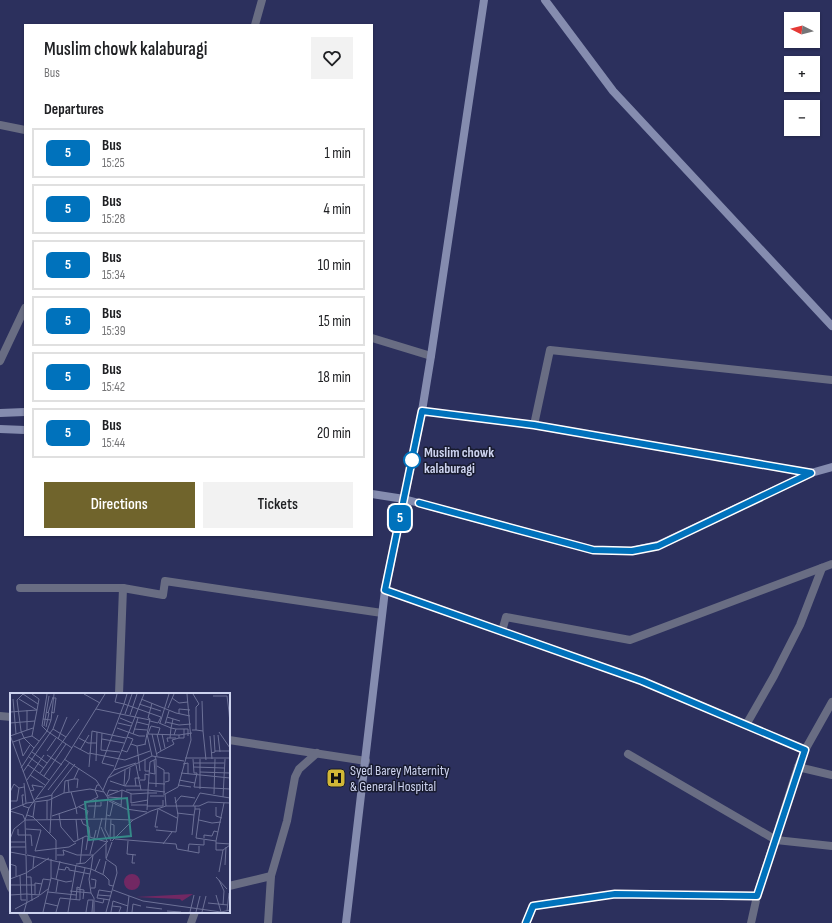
<!DOCTYPE html>
<html lang="en">
<head>
<meta charset="utf-8">
<style>
  body { margin:0; font-family:"Sofia Sans Condensed",sans-serif; background:#f2f2f2; color:#202124; height:100vh; display:flex; flex-direction:column; font-size:15px; white-space:nowrap }
  * { box-sizing:border-box; margin:0 }
  p { font-size:13px; color:#757577 }
  .icon { flex:none; width:22px; height:22px; fill:none; stroke:currentColor; stroke-width:2; stroke-linecap:round; stroke-linejoin:round }
  .map { position:relative; flex:1; overflow:hidden }
  .drawer { position:absolute; left:24px; top:24px; width:349px; height:512px; display:flex; flex-direction:column; background:#fff; border-radius:0px; box-shadow:0 1px 3px #0004 }
  .drawer>* { flex:none }
  .badge { padding:0 8px; border-radius:6px; font-size:14px; line-height:26px }
  .needle { width:26px; rotate:276deg }
  .fabs { position:absolute; left:784px; top:12px; display:grid; gap:8px }
  .fabs a { display:grid; place-items:center; width:36px; height:36px; border-radius:0px; background:#fff; box-shadow:0 1px 3px #0004; font-size:20px }
  .map>.badge { position:absolute; translate:-50% -50%; box-shadow:0 0 0 2px #fff }
  h2 { padding:0 20px; font-size:15px; line-height:36px }
  .round { display:grid; place-items:center; flex:none; width:42px; height:42px; border-radius:0px; background:#f2f2f2 }
  .overview { display:flex; align-items:center; justify-content:space-between; height:68px; padding:0 20px }
  h1 { font-size:19px; font-weight:600; line-height:30px }
  .primary-button { display:flex; gap:8px; margin-top:auto; padding:8px 20px }
  .primary-button a { flex:1; height:46px; border-radius:0px; background:#70642c; color:#fff; font-size:16px; font-weight:600; line-height:46px; text-align:center }
  .primary-button a+a { background:#f2f2f2; color:#202124 }
  ul { padding:0; list-style:none }
  li { display:flex; align-items:center; gap:12px; height:50px; margin:0 8px 6px; padding:0 12px; border:2px solid #e0e0e0; border-radius:0px }
  li div { flex:1 }
  li b { display:block; font-size:15px }
  li em { font-style:normal }
  li .badge { min-width:44px; font-weight:700; text-align:center }
  .map>svg:first-child { display:block }
  .lines { fill:none; stroke-linecap:round; stroke-linejoin:round }
  .street { stroke:#696d83; stroke-width:8 }
  .secondary { stroke:#858caf; stroke-width:8 }
  .line-casing { stroke:#fff; stroke-width:9 }
  .line { stroke:#0072bc; stroke-width:6 }
  .stop-dot { fill:#fff; stroke:#0072bc; stroke-width:2 }
  .labels { text-anchor:middle; stroke-width:3; stroke-linejoin:round; paint-order:stroke }
  .stop-label { font-size:14px; font-weight:bold; fill:#cdd3ef; stroke:#181b2f; text-anchor:start }
  .poi-label { font-size:14px; fill:#cdd3ef; stroke:#181b2f; text-anchor:start }
  .inset-road { fill:none; stroke:#6c7197; stroke-width:1 }
  .view { fill:#358988; fill-opacity:0.15; stroke:#358988; stroke-width:2 }
  .inset-edge { fill:none; stroke:#cdd3ef; stroke-width:2 }
</style>
</head>
<body>
<div class="map">
<svg width="832" height="923" viewBox="0 0 832 923">
  <rect width="100%" height="100%" fill="#2c305d"/>
  <g class="lines">
    <g class="street">
      <path d="M 255,25 L 262,0"/>
      <path d="M 0,125 L 25,130"/>
      <path d="M 372,338 L 431,356"/>
      <path d="M 0,361 L 25,308"/>
      <path d="M 422,411 L 534,425 L 811,473"/>
      <path d="M 534,425 L 550,350 L 832,380"/>
      <path d="M 20,588 L 123,588 L 119,694"/>
      <path d="M 123,588 L 163,595 L 165,581 L 382,613"/>
      <path d="M 385,590 L 642,681 L 805,750"/>
      <path d="M 502,631 L 506,617 L 630,640 L 832,564"/>
      <path d="M 0,716 L 11,717"/>
      <path d="M 746,725 L 774,676 L 800,625 L 822,568"/>
      <path d="M 229,740 L 366,761"/>
      <path d="M 628,754 L 776,840 L 832,846"/>
      <path d="M 798,767 L 832,775"/>
      <path d="M 0,859 L 11,888"/>
      <path d="M 271,876 L 287,821 L 295,777 L 299,769 L 317,753"/>
      <path d="M 229,886 L 271,876 L 268,923"/>
      <path d="M 22,912 L 28,923"/>
      <path d="M 191,923 L 195,912"/>
      <path d="M 526,923 L 533,906 L 615,894 L 757,896"/>
      <path d="M 751,923 L 757,896 L 798,767 L 805,750 L 832,702"/>
    </g>
    <g class="secondary">
      <path d="M 545,0 L 613,91 L 832,326"/>
      <path d="M 0,413 L 25,412"/>
      <path d="M 0,429 L 25,430"/>
      <path d="M 372,494 L 404,499 L 422,411 L 431,356 L 484,0"/>
      <path d="M 346,923 L 385,590 L 404,499 L 593,550 L 632,551 L 658,545 L 811,473 L 832,467"/>
    </g>
  </g>
  <g class="lines">
    <defs>
      <path id="line" d="M 419,503 L 593,550 L 632,551 L 658,546 L 811,473 L 534,425 L 422,411 L 385,590 L 642,681 L 805,750 L 757,896 L 615,894 L 533,906 L 526,923"/>
    </defs>
    <use href="#line" class="line-casing"/>
    <use href="#line" class="line"/>
  </g>
  <defs>
    <symbol id="hospital-square" viewBox="-11 -11 22 22"><rect x="-9" y="-9" width="18" height="18" rx="4" fill="#d2b736" stroke="#181b2f"/><path d="M-5-5h3v3.5h4V-5h3V5h-3V1.5h-4V5h-3Z" fill="#111"/></symbol>
  </defs>
  <g fill-rule="evenodd">
    <use href="#hospital-square" x="325" y="767" width="22" height="22"/>
  </g>
  <circle class="stop-dot" cx="412" cy="460" r="8"/>
  <g class="labels">
    <g class="stop-label">
      <text x="424" y="457">Muslim chowk<tspan x="424" dy="16">kalaburagi</tspan></text>
    </g>
    <g class="poi-label">
      <text x="350" y="775">Syed Barey Maternity<tspan x="350" dy="16">&amp; General Hospital</tspan></text>
    </g>
  </g>
  <g transform="translate(10 693)">
    <rect width="220" height="220" fill="#2c305d"/>
    <path d="M114 189a8 8 0 1 1 16 0a8 8 0 1 1-16 0ZM 183,201 L 172,208 L 170,206 L 126,204 Z" fill="#722863"/>
    <path class="inset-road" d="M 13,1 L 7,7 L 11,38 L 14,45 L 22,43M 13,1 L 28,11M 74,1 L 90,10M 117,1 L 114,11 L 151,24 L 148,30 L 140,28M 203,3 L 217,3 L 219,19M 162,5 L 169,10 L 178,9M 3,6 L 6,41M 9,6 L 27,17 L 29,6 L 22,1M 131,6 L 166,20 L 180,23M 129,11 L 151,18M 158,15 L 164,1M 86,16 L 140,27M 17,17 L 17,37M 0,19 L 27,17 L 22,43 L 29,48M 36,19 L 39,20 L 36,34M 41,19 L 44,20 L 46,5 L 43,5M 219,19 L 220,31M 38,20 L 43,4M 115,21 L 122,1M 169,21 L 169,16 L 180,17M 120,22 L 127,1M 157,24 L 170,28M 110,25 L 122,30M 33,26 L 41,27 L 37,38 L 32,33 L 37,1M 41,27 L 44,1M 127,29 L 139,32M 156,29 L 169,32 L 181,31M 0,30 L 25,28M 108,30 L 121,33M 149,30 L 161,35 L 163,26M 150,30 L 159,1M 155,31 L 159,18M 34,33 L 39,3M 107,35 L 129,43 L 135,43M 43,36 L 56,44M 124,36 L 137,37M 166,36 L 178,36 L 178,43M 182,37 L 186,37 L 186,14 L 189,11 L 183,1M 186,37 L 193,38 L 192,8M 193,38 L 196,67M 209,39 L 220,55M 92,40 L 91,57 L 110,59M 123,41 L 128,25M 137,41 L 142,63M 138,41 L 169,42 L 182,40M 138,41 L 141,33 L 150,35 L 148,41M 142,41 L 147,63M 152,41 L 155,55M 0,42 L 24,108M 208,42 L 210,59M 0,43 L 23,35M 200,43 L 202,66M 69,45 L 78,50 L 87,50M 160,45 L 161,35 L 166,36 L 164,42M 169,45 L 174,45 L 174,36M 48,46 L 57,24M 92,46 L 114,50M 9,47 L 13,63 L 20,52M 3,49 L 14,45 L 24,55 L 37,38 L 40,40 L 43,36 L 48,22M 158,49 L 157,45 L 166,45M 121,51 L 127,53 L 136,51M 135,51 L 140,26 L 138,25 L 142,10M 64,53 L 79,61M 127,53 L 130,78M 70,57 L 79,42M 111,57 L 117,59 L 123,46 L 117,44M 37,58 L 46,45M 151,58 L 164,51 L 162,47 L 169,45 L 169,42M 205,58 L 220,58M 22,59 L 37,70M 79,60 L 115,67 L 140,58M 201,60 L 205,59 L 204,42M 146,61 L 151,58 L 147,41M 37,62 L 52,72M 19,64 L 34,75M 145,64 L 146,66 L 140,69 L 138,97 L 155,99M 175,65 L 220,65M 54,66 L 86,87 L 98,105 L 96,126 L 123,127M 135,66 L 135,78 L 140,78M 146,66 L 146,94M 183,66 L 184,80 L 187,80 L 184,94 L 220,96M 86,68 L 87,39M 184,70 L 214,70M 173,71 L 178,70 L 178,81M 18,72 L 39,87M 126,72 L 131,97M 104,73 L 92,70 L 114,11 L 105,9 L 107,1M 147,73 L 154,77 L 154,102M 79,74 L 82,38 L 116,45M 184,74 L 214,75M 11,75 L 24,55M 104,77 L 134,1M 13,79 L 40,40 L 62,55M 190,79 L 220,80M 30,80 L 69,26M 140,80 L 145,81 L 144,67M 154,80 L 159,80 L 159,88 L 155,89M 171,80 L 220,85M 20,82 L 35,92M 34,83 L 56,51M 98,85 L 104,77 L 126,70M 64,86 L 68,86 L 67,95M 17,87 L 34,62M 58,87 L 59,99M 130,87 L 135,87 L 135,81 L 139,82M 169,87 L 185,90M 100,88 L 115,93 L 119,86 L 120,75M 14,90 L 16,110M 139,90 L 155,91M 168,92 L 181,94M 114,93 L 115,77M 115,93 L 131,93M 126,93 L 125,85 L 130,85M 190,96 L 190,66M 38,97 L 60,69M 93,97 L 98,85 L 142,63 L 174,68M 112,97 L 122,101 L 138,100 L 137,117M 116,97 L 138,97 L 138,100 L 147,100M 20,98 L 24,97 L 22,92 L 33,94M 0,99 L 4,91 L 9,95 L 14,94M 54,100 L 55,88 L 64,86 L 69,75M 121,101 L 121,110 L 138,107M 204,101 L 205,66M 14,102 L 12,102 L 13,113 L 19,115M 97,102 L 99,97 L 108,98M 97,103 L 112,97 L 111,114M 140,103 L 154,103M 98,104 L 112,105M 213,104 L 215,66M 26,106 L 42,102M 98,106 L 111,112M 37,107 L 37,126M 0,108 L 7,108 L 9,95M 99,108 L 116,116 L 137,119M 165,110 L 171,103 L 185,105M 121,112 L 137,112M 78,113 L 91,113 L 91,109M 137,113 L 153,113 L 153,107M 156,113 L 155,101 L 168,94 L 181,47 L 177,1M 183,113 L 190,100 L 220,105M 185,113 L 185,116 L 190,116 L 186,145 L 206,148M 69,114 L 78,118 L 76,125M 206,114 L 206,123 L 212,125M 148,116 L 145,134 L 148,134M 149,116 L 167,125M 0,117 L 17,110 L 39,107 L 54,100 L 80,96 L 94,99M 167,120 L 184,122 L 185,116M 49,121 L 51,134 L 64,149 L 76,143 L 97,149M 67,121 L 66,115 L 88,104 L 85,97 L 87,92 L 89,92M 17,122 L 23,124 L 25,110M 97,122 L 100,123 L 103,110M 42,123 L 66,115 L 61,99M 23,124 L 46,147 L 46,167M 84,125 L 86,106M 66,126 L 68,147M 71,126 L 73,131 L 79,134 L 80,144M 15,127 L 96,126 L 95,136 L 101,148M 189,127 L 202,130 L 211,129M 101,131 L 104,132 L 104,146M 91,134 L 97,148M 8,136 L 8,142 L 21,142 L 22,153M 16,136 L 31,137M 31,137 L 25,158 L 59,154 L 66,150M 146,137 L 166,139 L 168,122 L 165,104M 40,140 L 42,101 L 65,71M 182,142 L 184,122M 100,144 L 101,126M 87,145 L 92,125M 194,145 L 194,142 L 202,143 L 204,138 L 208,139M 0,146 L 4,136 L 15,127 L 13,122 L 0,118M 105,146 L 166,151 L 167,156 L 189,160 L 189,153M 102,148 L 123,127 L 141,118 L 156,113 L 189,113 L 198,109 L 220,110M 118,148 L 117,161 L 126,162M 0,149 L 15,149M 206,150 L 220,151M 153,151 L 162,139M 53,157 L 67,162 L 83,162 L 81,176M 76,157 L 78,144M 213,157 L 206,157 L 206,148 L 214,110M 178,158 L 179,151 L 194,152 L 194,147M 0,159 L 1,154 L 16,154M 0,159 L 16,162M 16,161 L 15,127 L 19,115 L 55,66 L 95,1M 80,161 L 86,137M 123,161 L 122,170 L 125,170M 17,162 L 81,176 L 94,182 L 99,187 L 99,192 L 103,193M 47,162 L 54,162 L 53,157M 96,165 L 96,150M 0,171 L 6,173 L 6,183M 66,171 L 75,170 L 98,148M 70,171 L 73,144M 215,172 L 216,154M 23,175 L 24,163M 48,176 L 55,177 L 56,174 L 59,175 L 59,177 L 80,181M 85,178 L 90,166M 209,179 L 213,157 L 220,152M 16,180 L 39,165M 93,181 L 96,168M 10,182 L 11,207 L 16,207M 16,184 L 21,184 L 22,208M 206,184 L 217,196M 41,185 L 56,189 L 62,188M 0,186 L 16,180M 46,186 L 50,168M 81,186 L 86,187 L 85,195 L 81,195M 209,187 L 214,198 L 213,212M 0,192 L 25,192M 67,196 L 74,197 L 73,206M 103,197 L 133,208 L 211,219 L 220,217M 60,198 L 81,200 L 84,205 L 84,219M 38,199 L 66,202M 46,199 L 48,187M 81,200 L 79,186 L 81,176M 16,201 L 30,202 L 38,196M 25,201 L 25,190 L 32,191M 0,202 L 16,201M 29,202 L 33,186 L 41,187M 88,202 L 101,203M 206,202 L 211,219M 87,205 L 89,197 L 102,199M 87,205 L 100,207M 66,207 L 67,194 L 70,195M 85,208 L 93,210 L 94,206M 35,210 L 48,213M 198,210 L 218,212M 102,213 L 111,214 L 109,219M 136,214 L 152,216M 5,216 L 29,203M 157,218 L 171,219M 217,218 L 219,200M 14,219 L 17,208 L 16,162M 33,219 L 41,185 L 41,166M 46,219 L 50,205 L 70,207 L 70,195 L 75,175M 58,219 L 66,172M 76,219 L 78,207 L 83,207 L 82,219M 96,219 L 107,180 L 106,173 L 96,166 L 102,149M 101,219 L 103,208 L 118,213M 117,219 L 119,203M 122,219 L 123,211 L 131,213M 180,219 L 184,202M 186,219 L 190,203M 192,219 L 196,203"/>
    <path class="view" d="M 117,105 L 121,143 L 79,147 L 75,109 Z"/>
    <rect width="220" height="220" class="inset-edge"/>
  </g>
</svg>
<div class="fabs">
<a><svg class="needle" viewBox="-14 -14 28 28"><path d="M0-13l5 13h-10z" fill="#e53935"/><path d="M0 13l5-13h-10z" fill="#757577"/></svg></a>
<a>+</a>
<a>−</a>
</div>
<b class="badge" style="left:400px;top:518px;background:#0072bc;color:#fff">5</b>
<section class="drawer">
<div class="overview"><div><h1>Muslim chowk kalaburagi</h1><p>Bus</p></div><a class="round"><svg class="icon" aria-label="heart" viewBox="0 0 24 24"><path d="M12 20l-8-8c-3-5 5-10 8-4 3-6 11-1 8 4z"/></svg></a></div>
<h2>Departures</h2>
<ul>
<li><span class="badge" style="background:#0072bc;color:#fff">5</span><div><b>Bus</b><p>15:25</p></div><em>1 min</em></li>
<li><span class="badge" style="background:#0072bc;color:#fff">5</span><div><b>Bus</b><p>15:28</p></div><em>4 min</em></li>
<li><span class="badge" style="background:#0072bc;color:#fff">5</span><div><b>Bus</b><p>15:34</p></div><em>10 min</em></li>
<li><span class="badge" style="background:#0072bc;color:#fff">5</span><div><b>Bus</b><p>15:39</p></div><em>15 min</em></li>
<li><span class="badge" style="background:#0072bc;color:#fff">5</span><div><b>Bus</b><p>15:42</p></div><em>18 min</em></li>
<li><span class="badge" style="background:#0072bc;color:#fff">5</span><div><b>Bus</b><p>15:44</p></div><em>20 min</em></li>
</ul>
<div class="primary-button"><a>Directions</a><a>Tickets</a></div>
</section>
</div>
</body>
</html>
